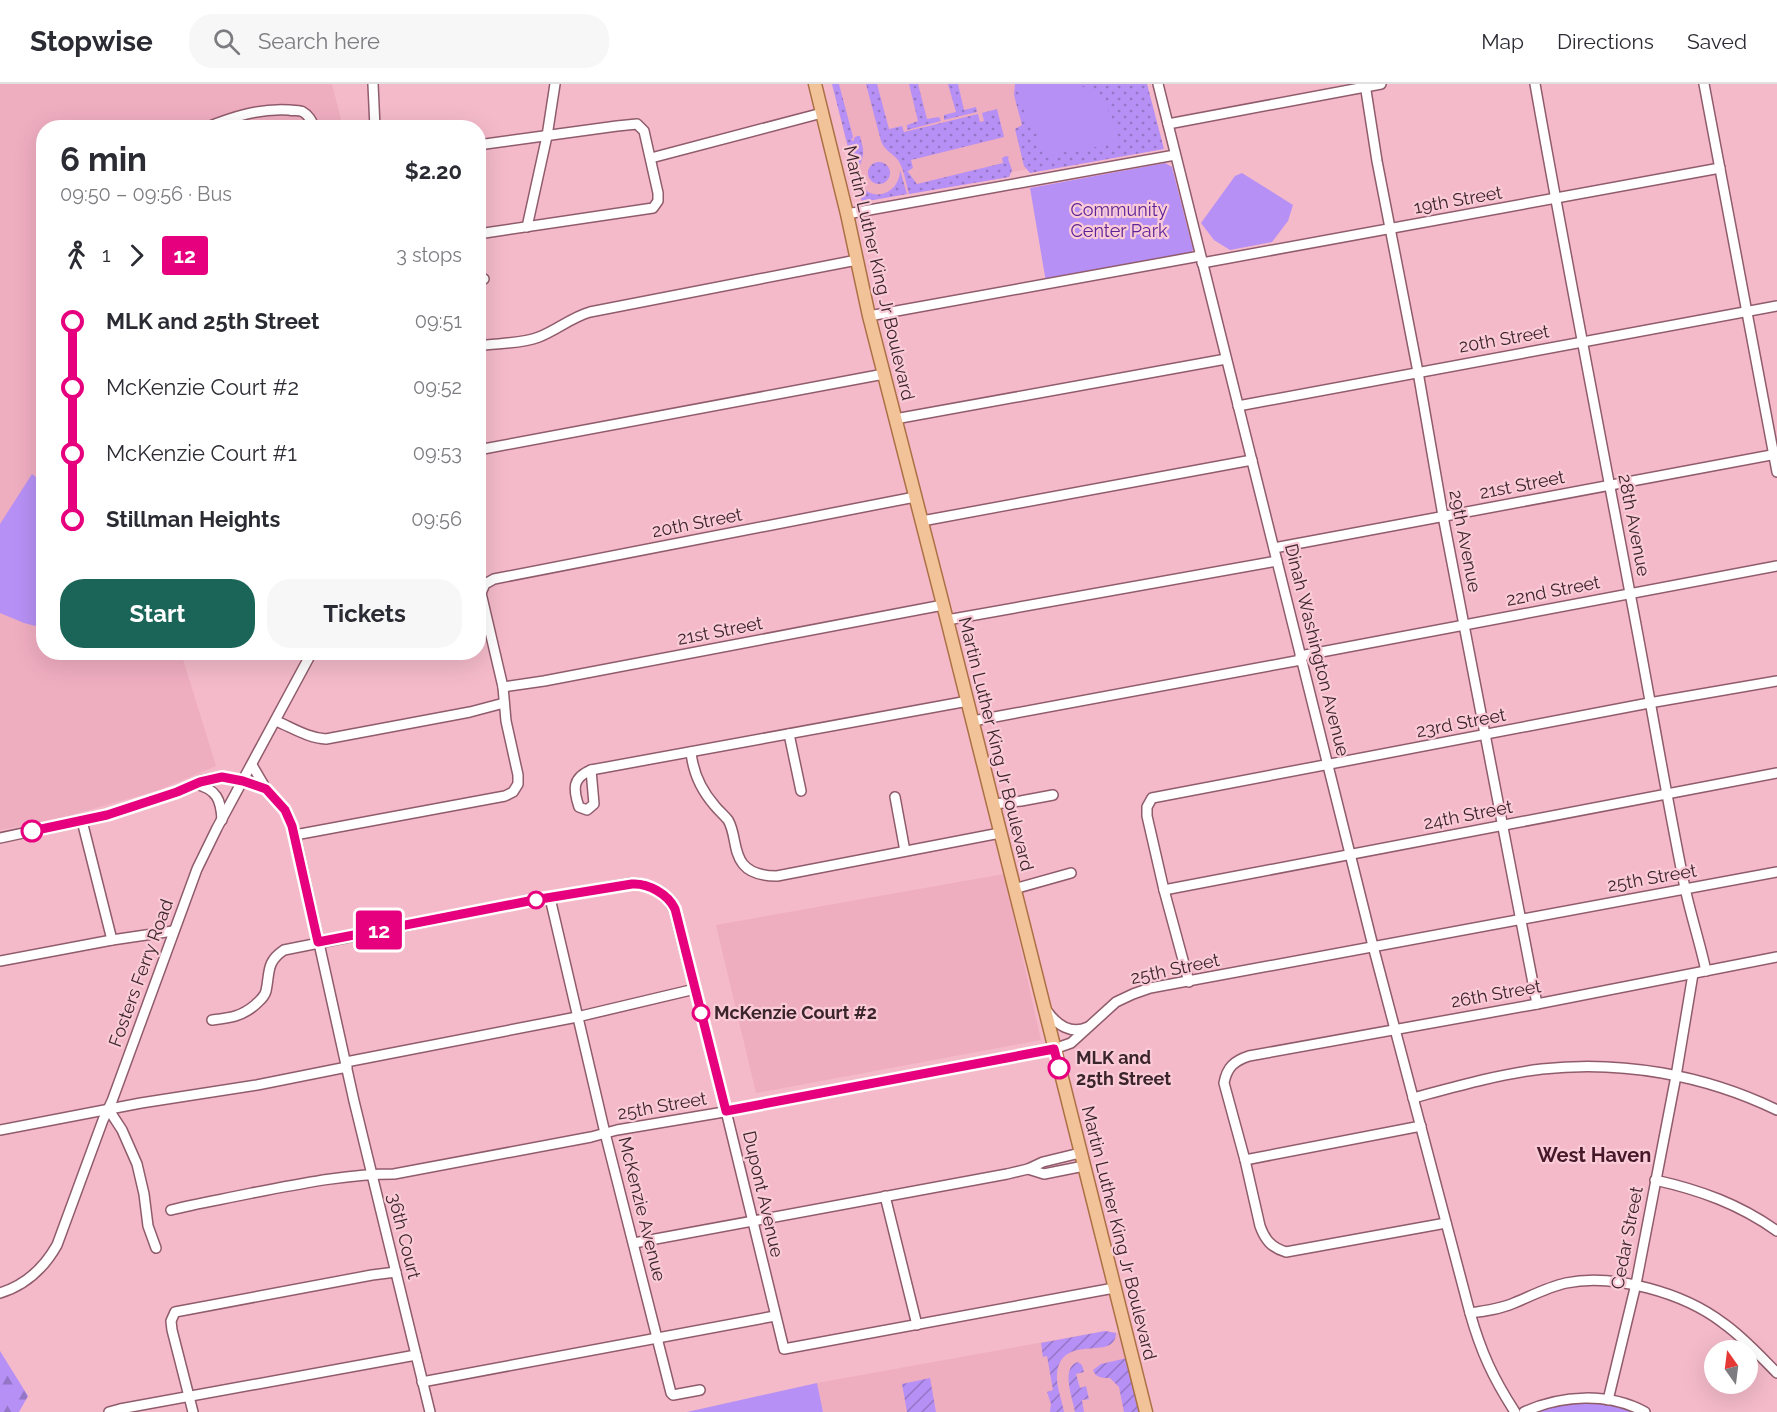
<!DOCTYPE html>
<html lang="en">
<head>
<meta charset="utf-8">
<style>
  body { margin:0; font-family:Raleway,sans-serif; background:#f7f7f7; color:#2b2b33; height:100vh; display:flex; flex-direction:column; font-size:22px; white-space:nowrap }
  * { box-sizing:border-box; margin:0 }
  p { font-size:20px; color:#7c7c81 }
  .icon { flex:none; width:33px; height:33px; fill:none; stroke:currentColor; stroke-width:2; stroke-linecap:round; stroke-linejoin:round }
  .map { position:relative; flex:1; overflow:hidden }
  .drawer { position:absolute; left:36px; top:36px; width:450px; height:540px; display:flex; flex-direction:column; background:#fff; border-radius:24px; box-shadow:0 6px 24px #0002 }
  .drawer>* { flex:none }
  .badge { padding:0 12px; border-radius:4px; font-size:21px; line-height:39px }
  .needle { width:39px; rotate:346deg }
  .tools { position:absolute; left:1704px; top:1256px; display:grid; gap:12px }
  .tools a { display:grid; place-items:center; width:54px; height:54px; border-radius:50%; background:#fff; box-shadow:0 6px 24px #0002; font-size:30px }
  .map>.badge { position:absolute; translate:-50% -50%; box-shadow:0 0 0 3px #fff }
  .legs { display:flex; align-items:center; gap:9px; height:66px; padding:0 24px; font-size:20px }
  .legs p { margin-inline-start:auto }
  .summary { display:flex; align-items:center; justify-content:space-between; height:102px; padding:0 24px }
  h1 { font-size:33px; font-weight:700; line-height:45px }
  .button { display:flex; gap:12px; margin-top:auto; padding:12px 24px }
  .button a { flex:1; height:69px; border-radius:24px; background:#1b6458; color:#fff; font-size:24px; font-weight:700; line-height:69px; text-align:center }
  .button a+a { background:#f7f7f7; color:#2b2b33 }
  ul { padding:0 24px; list-style:none }
  li { display:flex; align-items:center; gap:21px; height:66px; font-size:22px }
  li i { display:grid; place-items:center; width:9px; height:100%; margin:0 8px; background:currentColor }
  li i::after { content:''; width:15px; height:15px; margin:-8px; border:4px solid; border-radius:50%; background:#fff }
  li p { margin-inline-start:auto }
  li:first-child i { background:linear-gradient(#0000 50%,currentColor 0) }
  li:last-child i { background:linear-gradient(currentColor 50%,#0000 0) }
  header { display:flex; align-items:center; gap:36px; box-sizing:border-box; height:84px; padding:0 30px; background:#fff; border-bottom:2px solid #e1e1e2 }
  header strong { font-size:28px }
  nav { display:flex; gap:33px; margin-inline-start:auto; font-size:21px }
  .search { width:420px; height:54px; background:#f7f7f7; display:flex; align-items:center; gap:15px; box-sizing:border-box; padding:0 21px; border-radius:24px; color:#7c7c81; font-size:22px }
  .map>svg:first-child { display:block }
  .built { fill:#efadc0 }
  .grass { fill:url(#grass-dots) }
  .forest { fill:url(#forest-firs) }
  .park { fill:#b690f4 }
  .garden { fill:url(#garden-furrows) }
  .lines { fill:none; stroke-linecap:round; stroke-linejoin:round }
  .minor-casing { stroke:#905c6c; stroke-width:12 }
  .major-casing { stroke:#ac7045; stroke-width:15 }
  .minor { stroke:#fff; stroke-width:9 }
  .major { stroke:#f2c298; stroke-width:12 }
  .line-1-casing { stroke:#fff; stroke-width:14 }
  .line-1 { stroke:#e6007e; stroke-width:9 }
  .stop-1-dot { fill:#fff; stroke:#e6007e; stroke-width:3 }
  .labels { text-anchor:middle; stroke-width:4.5; stroke-linejoin:round; paint-order:stroke }
  .street-label { font-size:18px; fill:#3b252c; stroke:#facad7 }
  .park-label { font-size:18px; fill:#5c2498; stroke:#facad7 }
  .stop-label { font-size:18px; font-weight:bold; fill:#3b252c; stroke:#facad7; text-anchor:start }
  .neighbourhood-label { font-size:20px; font-weight:bold; fill:#451929; stroke:#facad7 }
</style>
</head>
<body>
<header>
<strong>Stopwise</strong>
<div class="search"><svg class="icon" aria-label="search" viewBox="0 0 24 24"><circle cx="10" cy="10" r="6"/><path d="M15 15l6 6"/></svg>Search here</div>
<nav><a>Map</a><a>Directions</a><a>Saved</a></nav>
</header>
<div class="map">
<svg width="1777" height="1328" viewBox="0 0 1777 1328">
  <defs>
    <pattern id="grass-dots" width="8" height="8" patternUnits="userSpaceOnUse" patternTransform="scale(1.5)"><rect width="8" height="8" fill="#b690f4"/><path d="M2 2h.1M6 6h.1" fill="none" stroke="#9575c6" stroke-width="1.8" stroke-linecap="round"/></pattern>
    <pattern id="forest-firs" width="22" height="20" patternUnits="userSpaceOnUse" patternTransform="scale(1.5)"><rect width="22" height="20" fill="#b690f4"/><path d="M5 1l3.5 6h-7zM16 11l3.5 6h-7z" fill="#9575c6"/></pattern>
    <pattern id="garden-furrows" width="10" height="10" patternUnits="userSpaceOnUse" patternTransform="scale(1.5)"><rect width="10" height="10" fill="#b690f4"/><path d="M-1 1l2-2M0 10L10 0M9 11l2-2" fill="none" stroke="#9575c6"/></pattern>
  </defs>
  <rect width="100%" height="100%" fill="#f4baca"/>
  <g class="built">
    <path d="M 0,0 L 332,0 L 343,43 L 44,44 L 44,568 L 181,569 L 216,682 L 159,706 L 61,734 L 0,746 Z"/>
    <path d="M 832,0 L 1146,0 L 1158,62 L 1012,88 L 1009,93 L 861,118 Z"/>
    <path d="M 1004,790 L 1041,956 L 756,1009 L 716,841 Z"/>
    <path d="M 1105,1247 L 1118,1249 L 1121,1253 L 1139,1328 L 823,1328 L 817,1299 Z"/>
  </g>
  <g class="grass">
    <path d="M 832,0 L 839,0 L 853,53 L 851,56 L 854,57 L 854,54 L 857,52 L 860,52 C 861,58 864,64 863,71 C 861,81 855,89 860,99 C 871,120 900,110 900,86 L 907,110 L 862,118 Z"/>
    <path d="M 866,0 L 877,0 L 889,45 L 902,42 L 904,48 L 978,30 L 980,38 L 984,37 L 982,29 L 997,25 L 1004,53 L 911,76 L 913,84 L 908,87 L 908,88 L 917,100 L 1003,79 L 1002,74 L 1006,72 L 1009,73 L 1008,75 L 1012,86 L 1009,93 L 909,110 C 906,99 904,85 898,76 C 892,69 884,66 881,57 Z"/>
    <path d="M 909,0 L 918,0 L 927,35 L 939,33 L 941,37 L 907,46 L 907,41 L 918,37 Z"/>
    <path d="M 948,0 L 958,0 L 964,26 L 976,23 L 977,28 L 944,36 L 944,31 L 956,28 Z"/>
    <path d="M 1015,0 L 1147,0 L 1164,65 L 1030,89 L 1024,82 L 1015,45 L 1022,41 L 1014,11 Z"/>
    <circle cx="879" cy="89" r="11"/>
  </g>
  <path class="forest" d="M 0,1267 L 28,1312 L 19,1328 L 0,1328 Z"/>
  <g class="park">
    <path d="M 1018,0 L 1077,0 L 1092,7 L 1106,23 L 1113,36 L 1120,59 L 1048,71 L 1040,66 L 1036,41 L 1028,43 Z"/>
    <path d="M 1165,79 L 1172,83 L 1193,165 L 1191,171 L 1046,198 L 1030,104 Z"/>
    <path d="M 1242,89 L 1293,121 L 1288,137 L 1272,158 L 1230,166 L 1214,156 L 1201,139 L 1235,92 Z"/>
    <path d="M 32,390 L 40,396 L 43,396 L 43,544 L 24,539 L 0,529 L 0,440 Z"/>
    <path d="M 817,1299 L 823,1328 L 687,1328 Z"/>
    <path d="M 1595,1315 L 1645,1328 L 1524,1328 Z"/>
  </g>
  <g class="garden">
    <path d="M 1105,1247 L 1116,1249 C 1115,1279 1062,1247 1057,1290 C 1056,1302 1062,1316 1064,1328 L 1050,1328 L 1051,1320 L 1047,1308 L 1053,1306 L 1047,1272 L 1043,1273 L 1041,1259 Z"/>
    <path d="M 1127,1274 L 1139,1328 L 1124,1328 L 1119,1303 L 1110,1294 C 1102,1294 1096,1294 1093,1286 L 1101,1280 Z"/>
    <path d="M 1078,1278 L 1082,1281 L 1084,1288 L 1076,1290 L 1080,1304 L 1086,1302 L 1089,1315 L 1082,1316 L 1084,1328 L 1075,1328 C 1073,1315 1060,1283 1078,1278 Z"/>
    <path d="M 930,1294 L 936,1328 L 907,1328 L 902,1300 Z"/>
  </g>
  <g class="lines">
    <defs>
      <g id="minor">
        <path d="M 373,0 L 375,44"/>
        <path d="M 1158,0 L 1373,862 L 1470,1229 C 1481,1268 1493,1294 1515,1328"/>
        <path d="M 1365,0 L 1377,77 L 1418,288 L 1443,432 L 1537,920"/>
        <path d="M 1535,0 C 1565,170 1598,339 1630,509 C 1649,607 1665,706 1685,804 C 1691,832 1700,859 1706,887"/>
        <path d="M 1704,0 L 1777,388"/>
        <path d="M 1168,40 L 1381,0"/>
        <path d="M 205,44 C 232,33 260,24 289,26 C 294,27 300,26 303,28 C 309,31 312,38 315,44"/>
        <path d="M 478,61 L 617,42 L 637,40 L 644,47 L 658,109 L 658,117 L 653,124 L 478,150"/>
        <path d="M 651,74 L 822,29"/>
        <path d="M 847,130 L 1175,71"/>
        <path d="M 527,143 L 547,52 L 555,0"/>
        <path d="M 1202,179 L 1720,84"/>
        <path d="M 478,196 L 484,195"/>
        <path d="M 869,232 L 1200,172"/>
        <path d="M 478,262 C 498,259 521,260 539,253 C 557,246 572,233 590,228 L 857,176"/>
        <path d="M 1238,322 L 1777,222"/>
        <path d="M 895,335 L 1226,275"/>
        <path d="M 478,366 L 884,290"/>
        <path d="M 922,437 L 1252,376"/>
        <path d="M 1274,464 L 1777,370"/>
        <path d="M 947,536 L 1277,477"/>
        <path d="M 361,568 L 362,568"/>
        <path d="M 1300,572 L 1777,482"/>
        <path d="M 503,603 L 544,597 L 943,521"/>
        <path d="M 276,637 C 293,644 308,654 326,655 L 470,628 L 504,619"/>
        <path d="M 973,637 L 1301,576"/>
        <path d="M 789,650 L 801,707"/>
        <path d="M 691,668 C 693,689 701,706 715,722 C 719,727 724,731 728,736 C 736,749 733,768 743,780 C 751,790 764,792 777,792 L 1000,749"/>
        <path d="M 252,681 L 266,705"/>
        <path d="M 591,686 L 968,617"/>
        <path d="M 591,686 L 594,720 L 587,726 L 579,723 C 573,705 572,694 591,686 Z"/>
        <path d="M 195,700 C 217,705 221,716 222,736"/>
        <path d="M 895,713 L 905,767"/>
        <path d="M 994,720 L 1021,717 L 1053,711"/>
        <path d="M 82,737 L 112,856"/>
        <path d="M 295,751 L 505,712 L 513,708 L 518,700 L 518,691 L 506,637 L 503,603 L 481,509 L 485,500 L 494,495 L 915,413"/>
        <path d="M 0,754 L 107,731 L 176,708 L 200,697 L 222,693 L 243,697 L 266,705 L 285,726 L 295,751 L 354,1017 L 430,1328"/>
        <path d="M 1014,805 L 1071,789"/>
        <path d="M 1164,806 L 1777,689"/>
        <path d="M 550,814 L 605,1049 L 671,1309 L 673,1311 L 700,1306"/>
        <path d="M 0,877 L 112,856 L 173,847"/>
        <path d="M 1189,898 L 1164,806 L 1147,732 L 1147,723 L 1152,714 L 1649,619 L 1777,597"/>
        <path d="M 1047,927 C 1057,941 1071,951 1088,943"/>
        <path d="M 212,936 C 229,934 241,933 255,921 C 260,916 264,914 266,907 C 270,888 266,878 284,866 L 534,816 L 632,799 C 648,799 667,810 674,825 L 726,1027 L 784,1265 L 1114,1204"/>
        <path d="M 346,978 L 577,933 L 695,905"/>
        <path d="M 1413,1014 C 1454,1003 1499,990 1542,985 C 1621,976 1705,991 1777,1026"/>
        <path d="M 109,1026 L 122,1046 L 137,1080 L 144,1110 L 148,1142 L 156,1164"/>
        <path d="M 0,1046 L 141,1019 L 257,1001 L 347,983"/>
        <path d="M 1245,1076 L 1421,1042"/>
        <path d="M 1028,1085 L 1044,1090 L 1084,1082"/>
        <path d="M 1655,1096 C 1700,1106 1739,1120 1777,1147"/>
        <path d="M 885,1112 L 917,1241"/>
        <path d="M 171,1126 C 198,1119 225,1115 252,1109 C 299,1100 346,1090 394,1090 L 591,1053 L 617,1046 L 718,1029 L 1054,965 L 1071,959 L 1116,918 L 1133,910 L 1150,904 L 1777,788"/>
        <path d="M 1446,1139 L 1286,1168 C 1272,1164 1265,1156 1260,1142 L 1245,1076 L 1224,999 C 1227,983 1234,977 1249,972 L 1537,920 L 1777,873"/>
        <path d="M 634,1159 L 1007,1090 L 1028,1085 L 1043,1078 L 1080,1069"/>
        <path d="M 0,1209 C 26,1201 44,1184 57,1161 L 103,1036 L 112,1017 L 197,785 L 217,744 L 312,568"/>
        <path d="M 1470,1229 C 1485,1227 1500,1225 1514,1219 C 1531,1212 1548,1203 1566,1199 C 1614,1189 1684,1209 1723,1239 C 1743,1253 1760,1272 1777,1289"/>
        <path d="M 422,1298 L 775,1232"/>
        <path d="M 1608,1316 L 1636,1200 L 1676,992 L 1693,890"/>
        <path d="M 109,1328 L 120,1325 L 416,1271"/>
        <path d="M 193,1328 L 172,1246 L 171,1237 L 175,1228 L 372,1191 L 396,1188"/>
        <path d="M 1524,1328 C 1561,1311 1608,1308 1645,1328"/>
      </g>
      <path id="major" d="M 815,0 L 847,130 L 869,232 L 947,536 L 1146,1328"/>
    </defs>
    <use href="#minor" class="minor-casing"/>
    <use href="#major" class="major-casing"/>
    <use href="#minor" class="minor"/>
    <use href="#major" class="major"/>
  </g>
  <g class="lines">
    <defs>
      <path id="line-1" d="M 32,747 L 107,731 L 177,708 L 200,698 L 222,693 L 243,697 L 266,705 L 285,726 L 292,742 L 318,858 L 534,816 L 632,800 C 648,799 668,810 675,825 L 726,1027 L 1054,965 L 1059,984"/>
    </defs>
    <use href="#line-1" class="line-1-casing"/>
    <use href="#line-1" class="line-1"/>
  </g>
  <g class="stop-1-dot">
    <circle cx="32" cy="747" r="10"/>
    <circle cx="536" cy="816" r="8"/>
    <circle cx="701" cy="929" r="8"/>
    <circle cx="1059" cy="984" r="10"/>
  </g>
  <g class="labels">
    <g class="street-label">
      <text transform="translate(1458 116) rotate(-10)" y="6">19th Street</text>
      <text transform="translate(879 189) rotate(77)" y="6">Martin Luther King Jr Boulevard</text>
      <text transform="translate(1504 255) rotate(-10)" y="6">20th Street</text>
      <text transform="translate(1522 401) rotate(-11)" y="6">21st Street</text>
      <text transform="translate(697 439) rotate(-11)" y="6">20th Street</text>
      <text transform="translate(1634 441) rotate(79)" y="6">28th Avenue</text>
      <text transform="translate(1465 457) rotate(79)" y="6">29th Avenue</text>
      <text transform="translate(1553 507) rotate(-11)" y="6">22nd Street</text>
      <text transform="translate(720 547) rotate(-11)" y="6">21st Street</text>
      <text transform="translate(1317 566) rotate(76)" y="6">Dinah Washington Avenue</text>
      <text transform="translate(1461 639) rotate(-11)" y="6">23rd Street</text>
      <text transform="translate(996 660) rotate(76)" y="6">Martin Luther King Jr Boulevard</text>
      <text transform="translate(1468 731) rotate(-11)" y="6">24th Street</text>
      <text transform="translate(1652 794) rotate(-10)" y="6">25th Street</text>
      <text transform="translate(1175 885) rotate(-12)" y="6">25th Street</text>
      <text transform="translate(141 889) rotate(-70)" y="6">Fosters Ferry Road</text>
      <text transform="translate(1496 910) rotate(-10)" y="6">26th Street</text>
      <text transform="translate(662 1022) rotate(-10)" y="6">25th Street</text>
      <text transform="translate(763 1110) rotate(77)" y="6">Dupont Avenue</text>
      <text transform="translate(642 1125) rotate(76)" y="6">McKenzie Avenue</text>
      <text transform="translate(1119 1149) rotate(76)" y="6">Martin Luther King Jr Boulevard</text>
      <text transform="translate(404 1152) rotate(76)" y="6">36th Court</text>
      <text transform="translate(1627 1154) rotate(-79)" y="6">Cedar Street</text>
    </g>
    <g class="park-label">
      <text x="1119" y="132">Community<tspan x="1119" dy="21">Center Park</tspan></text>
    </g>
    <g class="stop-label">
      <text x="714" y="935">McKenzie Court #2</text>
      <text x="1076" y="980">MLK and<tspan x="1076" dy="21">25th Street</tspan></text>
    </g>
    <g class="neighbourhood-label">
      <text x="1594" y="1078">West Haven</text>
    </g>
  </g>
</svg>
<div class="tools">
<a><svg class="needle" viewBox="-14 -14 28 28"><path d="M0-13l5 13h-10z" fill="#e53935"/><path d="M0 13l5-13h-10z" fill="#7c7c81"/></svg></a>
</div>
<b class="badge" style="left:379px;top:846px;background:#e6007e;color:#fff">12</b>
<section class="drawer">
<div class="summary"><div><h1>6 min</h1><p>09:50 – 09:56 · Bus</p></div><b>$2.20</b></div>
<div class="legs"><svg class="icon" aria-label="walk" viewBox="0 0 24 24"><circle cx="13" cy="4" r="2"/><path d="M13 8l-2 6 4 7M11 14l-3 7M7 12l3-4h3l4 4"/></svg>1<svg class="icon" aria-label="forward" viewBox="0 0 24 24"><path d="M9 5l7 7-7 7"/></svg><b class="badge" style="background:#e6007e;color:#fff">12</b><p>3 stops</p></div>
<ul>
<li><i style="color:#e6007e"></i><b>MLK and 25th Street</b><p>09:51</p></li>
<li><i style="color:#e6007e"></i><span>McKenzie Court #2</span><p>09:52</p></li>
<li><i style="color:#e6007e"></i><span>McKenzie Court #1</span><p>09:53</p></li>
<li><i style="color:#e6007e"></i><b>Stillman Heights</b><p>09:56</p></li>
</ul>
<div class="button"><a>Start</a><a>Tickets</a></div>
</section>
</div>
</body>
</html>
